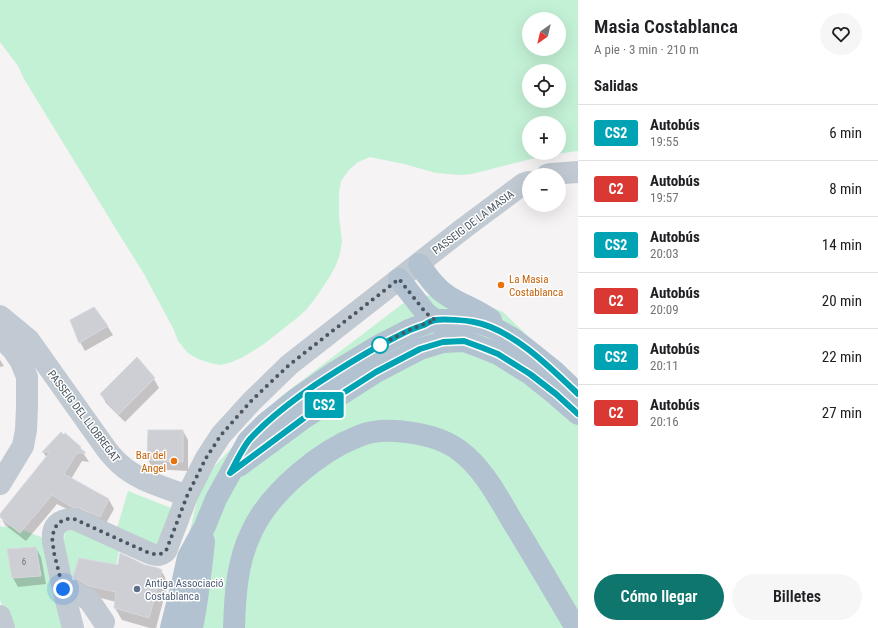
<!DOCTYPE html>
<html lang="es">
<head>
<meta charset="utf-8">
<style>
  body { margin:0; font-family:"Roboto Condensed",sans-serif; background:#f6f6f6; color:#202124; height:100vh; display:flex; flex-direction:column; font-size:15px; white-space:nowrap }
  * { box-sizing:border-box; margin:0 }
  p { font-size:13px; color:#757577 }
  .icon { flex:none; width:22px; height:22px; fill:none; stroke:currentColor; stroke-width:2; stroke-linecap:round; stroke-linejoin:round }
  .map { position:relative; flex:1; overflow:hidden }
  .drawer { display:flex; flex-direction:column; background:#fff; width:300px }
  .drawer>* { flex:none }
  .badge { padding:0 8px; border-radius:3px; font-size:14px; line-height:26px }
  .needle { width:26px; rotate:214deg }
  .tools { position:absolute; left:522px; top:12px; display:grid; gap:8px }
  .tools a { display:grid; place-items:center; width:44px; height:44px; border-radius:50%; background:#fff; box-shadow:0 4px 16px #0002; font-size:20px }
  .you { position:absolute; width:20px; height:20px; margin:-10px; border:3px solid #fff; border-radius:50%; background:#1a73e8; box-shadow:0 0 0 6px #1a73e833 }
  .map>.badge { position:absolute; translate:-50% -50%; box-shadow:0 0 0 2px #fff }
  h2 { padding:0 16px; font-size:15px; line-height:36px }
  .round { display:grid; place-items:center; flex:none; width:42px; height:42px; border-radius:21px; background:#f6f6f6 }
  .head { display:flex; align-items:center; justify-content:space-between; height:68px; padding:0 16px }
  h1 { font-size:19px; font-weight:600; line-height:30px }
  .button { display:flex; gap:8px; margin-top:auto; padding:8px 16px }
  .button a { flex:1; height:46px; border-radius:24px; background:#0f766e; color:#fff; font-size:16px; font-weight:600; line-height:46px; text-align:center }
  .button a+a { background:#f6f6f6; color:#202124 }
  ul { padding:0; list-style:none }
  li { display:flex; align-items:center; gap:12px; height:56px; padding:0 16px; border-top:1px solid #e0e0e0 }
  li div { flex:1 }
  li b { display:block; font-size:15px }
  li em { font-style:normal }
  li .badge { min-width:44px; font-weight:700; text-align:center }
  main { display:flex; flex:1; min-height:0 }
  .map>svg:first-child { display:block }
  .green { fill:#c3f1d5; fill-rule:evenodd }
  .shadow { fill:#0003 }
  .building { fill:#cdcfd5; stroke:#d7d9de }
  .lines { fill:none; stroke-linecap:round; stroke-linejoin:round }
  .minor { stroke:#c1cad2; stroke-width:22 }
  .major { stroke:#b3c2d1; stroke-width:22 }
  .line-casing { stroke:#fff; stroke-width:9 }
  .line { stroke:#00a3b4; stroke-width:6 }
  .walk { stroke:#4a5661; stroke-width:4; stroke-dasharray:0 7.2 }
  .food-dot { fill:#e8710a; stroke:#fff; stroke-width:1.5 }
  .stop-dot { fill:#fff; stroke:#00a3b4; stroke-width:2 }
  .service-dot { fill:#5c6f8a; stroke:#fff; stroke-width:1.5 }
  .labels { text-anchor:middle; stroke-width:3; stroke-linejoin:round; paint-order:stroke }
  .number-label { font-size:9px; fill:#6b747e }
  .street-label { font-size:11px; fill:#4a5661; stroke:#fff }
  .food-label { font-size:11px; fill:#c56008; stroke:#fff; text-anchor:start }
  .service-label { font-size:11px; fill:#4e5e75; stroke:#fff; text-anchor:start }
</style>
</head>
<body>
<main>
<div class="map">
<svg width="578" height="628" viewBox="0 0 578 628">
  <rect width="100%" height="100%" fill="#f5f3f3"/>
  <g class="green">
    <path d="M 0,0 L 578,0 L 578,151 L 543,156 L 472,174 L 460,175 L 436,173 L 404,164 L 370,157 L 358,162 L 349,170 L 341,181 L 339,192 L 339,217 L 342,241 L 340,254 L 336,265 L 329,278 L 314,300 L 306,310 L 297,318 L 264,344 L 243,357 L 232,362 L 221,365 L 210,363 L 198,359 L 188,353 L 178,341 L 174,330 L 144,274 L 119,234 L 24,79 L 18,66 L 0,42 ZM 529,19 L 559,19 L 559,49 L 529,49 ZM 529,71 L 559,71 L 559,101 L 529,101 ZM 529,123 L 559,123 L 559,153 L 529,153 Z"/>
    <path d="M 414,295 L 466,297 L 503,312 L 578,384 L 578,628 L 165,628 L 168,620 L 201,485 L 208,473 L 279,398 Z"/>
    <path d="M 128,491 L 171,508 L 157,546 L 117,528 Z"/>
    <path d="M 0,526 L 3,527 L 12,526 L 46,539 L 64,628 L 10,628 L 0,600 Z"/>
    <path d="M 77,530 L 119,549 L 116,567 L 107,563 L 79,558 L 71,581 L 64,542 L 65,531 Z"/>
  </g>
  <g class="shadow">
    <path d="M 94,308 L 108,327 L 113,335 L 85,351 L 80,342 Z"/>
    <path d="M 137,359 L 154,379 L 159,388 L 125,422 L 106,403 L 101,394 Z"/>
    <path d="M 0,360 L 4,366 L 0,367 Z"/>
    <path d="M 183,431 L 188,440 L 188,471 L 153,469 L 148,460 Z"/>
    <path d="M 80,448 L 89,462 L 82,461 L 71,479 L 109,500 L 114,509 L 105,525 L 78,515 L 57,504 L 26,541 L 5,525 L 0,515 L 47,458 L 43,452 Z"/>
    <path d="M 36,548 L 41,557 L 46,584 L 18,587 L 13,578 L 8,550 Z"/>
    <path d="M 119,566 L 144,566 L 161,570 L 168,583 L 156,628 L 150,628 L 122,620 L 115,608 L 116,602 L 97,597 L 82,590 L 74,578 Z"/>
  </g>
  <g class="building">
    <path d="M 94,307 L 108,326 L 79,343 L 70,320 Z"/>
    <path d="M 137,357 L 155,378 L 119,414 L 100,394 Z"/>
    <path d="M 148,430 L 183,430 L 183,462 L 147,460 Z"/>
    <path d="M 61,432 L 64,435 L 65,433 L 81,447 L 80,448 L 86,453 L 77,453 L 64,474 L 109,499 L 100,517 L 79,508 L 72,507 L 52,495 L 20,533 L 0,517 L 0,514 L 50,452 L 42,452 Z"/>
    <path d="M 36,547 L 41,576 L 12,578 L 7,549 Z"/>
    <path d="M 120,553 L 145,565 L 158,568 L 162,570 L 149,618 L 114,608 L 116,592 L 89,586 L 79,580 L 74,578 L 73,576 L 79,558 L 118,565 Z"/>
  </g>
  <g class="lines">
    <g class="minor">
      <path d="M 547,175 L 551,174 L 578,172"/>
      <path d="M 0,316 L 29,340 L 107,450 C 111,455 115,460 120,464 C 138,481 165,487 187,496 L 206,458 L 221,435 L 252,401 L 289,365 L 464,228 L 523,184 L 529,182"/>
      <path d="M 0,336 L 13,350 L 21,362 L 27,377 L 27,407 L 26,430 L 23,446 L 0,484"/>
      <path d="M 63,589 L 73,591 L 89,600 L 104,622"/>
      <path d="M 0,616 L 4,628"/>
      <path d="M 73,628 L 63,589 L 53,542 C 51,526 59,519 74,519 L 149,553 C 157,556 160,556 166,551 L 187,496"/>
    </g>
    <g class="major">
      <path d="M 419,264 C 427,275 435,288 448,296 C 462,305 478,310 491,320"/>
      <path d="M 399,279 L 426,313 L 435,320 L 445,327"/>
      <path d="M 239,466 L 304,418 L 376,372 L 420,349 L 443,342 L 464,341 L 483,348 L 498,354 L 530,374 L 555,394 L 578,414"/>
      <path d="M 171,628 L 183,580 L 188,557 L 205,526 L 216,499 L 248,441 L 266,423 L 296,399 L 332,374 L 378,346 L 409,330 L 435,320 L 458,320 L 475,322 L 492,327 L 512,338 L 529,351 L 554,371 L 578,394"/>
      <path d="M 192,628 C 198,599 201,570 204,541"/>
      <path d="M 234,628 C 235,594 237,561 252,531 C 270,492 320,451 359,436 C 386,425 437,433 460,451 C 484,469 499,499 514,524 C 535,558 555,593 576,628"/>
    </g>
  </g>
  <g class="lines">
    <defs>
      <path id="line" d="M 578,394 C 551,368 512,329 474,322 C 465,320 444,319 435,320 C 431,321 427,323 424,325 C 414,328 405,332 396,337 C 368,351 341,368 315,385 C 292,401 269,418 250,439 C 243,447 235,464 230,473 L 304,418 L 376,372 L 420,349 L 443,342 L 464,341 L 483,348 L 498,354 L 530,374 L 556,394 L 578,414"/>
    </defs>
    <use href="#line" class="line-casing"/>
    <use href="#line" class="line"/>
    <path class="walk" d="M 63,589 L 54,553 L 52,537 L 55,528 L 58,523 L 66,519 L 74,519 L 149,553 C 157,555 160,555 166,551 L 187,496 L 206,458 L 221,435 L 252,400 L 289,365 L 399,279 L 426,313 L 435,320 L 409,330 L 378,346 L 380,345"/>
  </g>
  <g class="food-dot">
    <circle cx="501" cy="285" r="4"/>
    <circle cx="174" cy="461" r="4"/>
  </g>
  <circle class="stop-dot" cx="380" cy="345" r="8"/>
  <circle class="service-dot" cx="137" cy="589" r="4"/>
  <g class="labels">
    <g class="number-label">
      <text x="24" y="565">6</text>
    </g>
    <g class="street-label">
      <text transform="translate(473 222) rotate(-37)" y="4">PASSEIG DE LA MASIA</text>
      <text transform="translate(84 416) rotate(53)" y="4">PASSEIG DEL LLOBREGAT</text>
    </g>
    <g class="food-label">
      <text x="509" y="283">La Masia<tspan x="509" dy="13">Costablanca</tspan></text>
      <text x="166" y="459" text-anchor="end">Bar del<tspan x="166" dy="13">Angel</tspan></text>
    </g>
    <g class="service-label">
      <text x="145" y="587">Antiga Associació<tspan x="145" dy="13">Costablanca</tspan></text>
    </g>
  </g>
</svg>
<div class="tools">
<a><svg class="needle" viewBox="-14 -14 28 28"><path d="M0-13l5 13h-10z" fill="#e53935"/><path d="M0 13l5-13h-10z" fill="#757577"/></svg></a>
<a><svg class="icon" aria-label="locate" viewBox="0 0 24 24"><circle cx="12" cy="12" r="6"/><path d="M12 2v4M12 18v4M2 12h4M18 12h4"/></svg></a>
<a>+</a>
<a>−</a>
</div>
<div class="you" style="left:63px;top:589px"></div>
<b class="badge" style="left:324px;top:405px;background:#00a3b4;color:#fff">CS2</b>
</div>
<section class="drawer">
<div class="head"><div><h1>Masia Costablanca</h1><p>A pie · 3 min · 210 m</p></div><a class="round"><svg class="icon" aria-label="heart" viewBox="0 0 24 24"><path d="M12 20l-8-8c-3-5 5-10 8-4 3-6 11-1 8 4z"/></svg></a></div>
<h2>Salidas</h2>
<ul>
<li><span class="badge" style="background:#00a3b4;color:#fff">CS2</span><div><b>Autobús</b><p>19:55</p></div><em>6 min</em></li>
<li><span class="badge" style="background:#da3832;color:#fff">C2</span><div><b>Autobús</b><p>19:57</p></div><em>8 min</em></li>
<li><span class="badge" style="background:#00a3b4;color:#fff">CS2</span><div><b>Autobús</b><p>20:03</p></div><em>14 min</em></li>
<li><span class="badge" style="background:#da3832;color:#fff">C2</span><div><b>Autobús</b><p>20:09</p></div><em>20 min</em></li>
<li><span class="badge" style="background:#00a3b4;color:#fff">CS2</span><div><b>Autobús</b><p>20:11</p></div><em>22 min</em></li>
<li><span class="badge" style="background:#da3832;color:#fff">C2</span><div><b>Autobús</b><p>20:16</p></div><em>27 min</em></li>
</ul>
<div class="button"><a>Cómo llegar</a><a>Billetes</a></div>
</section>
</main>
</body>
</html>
